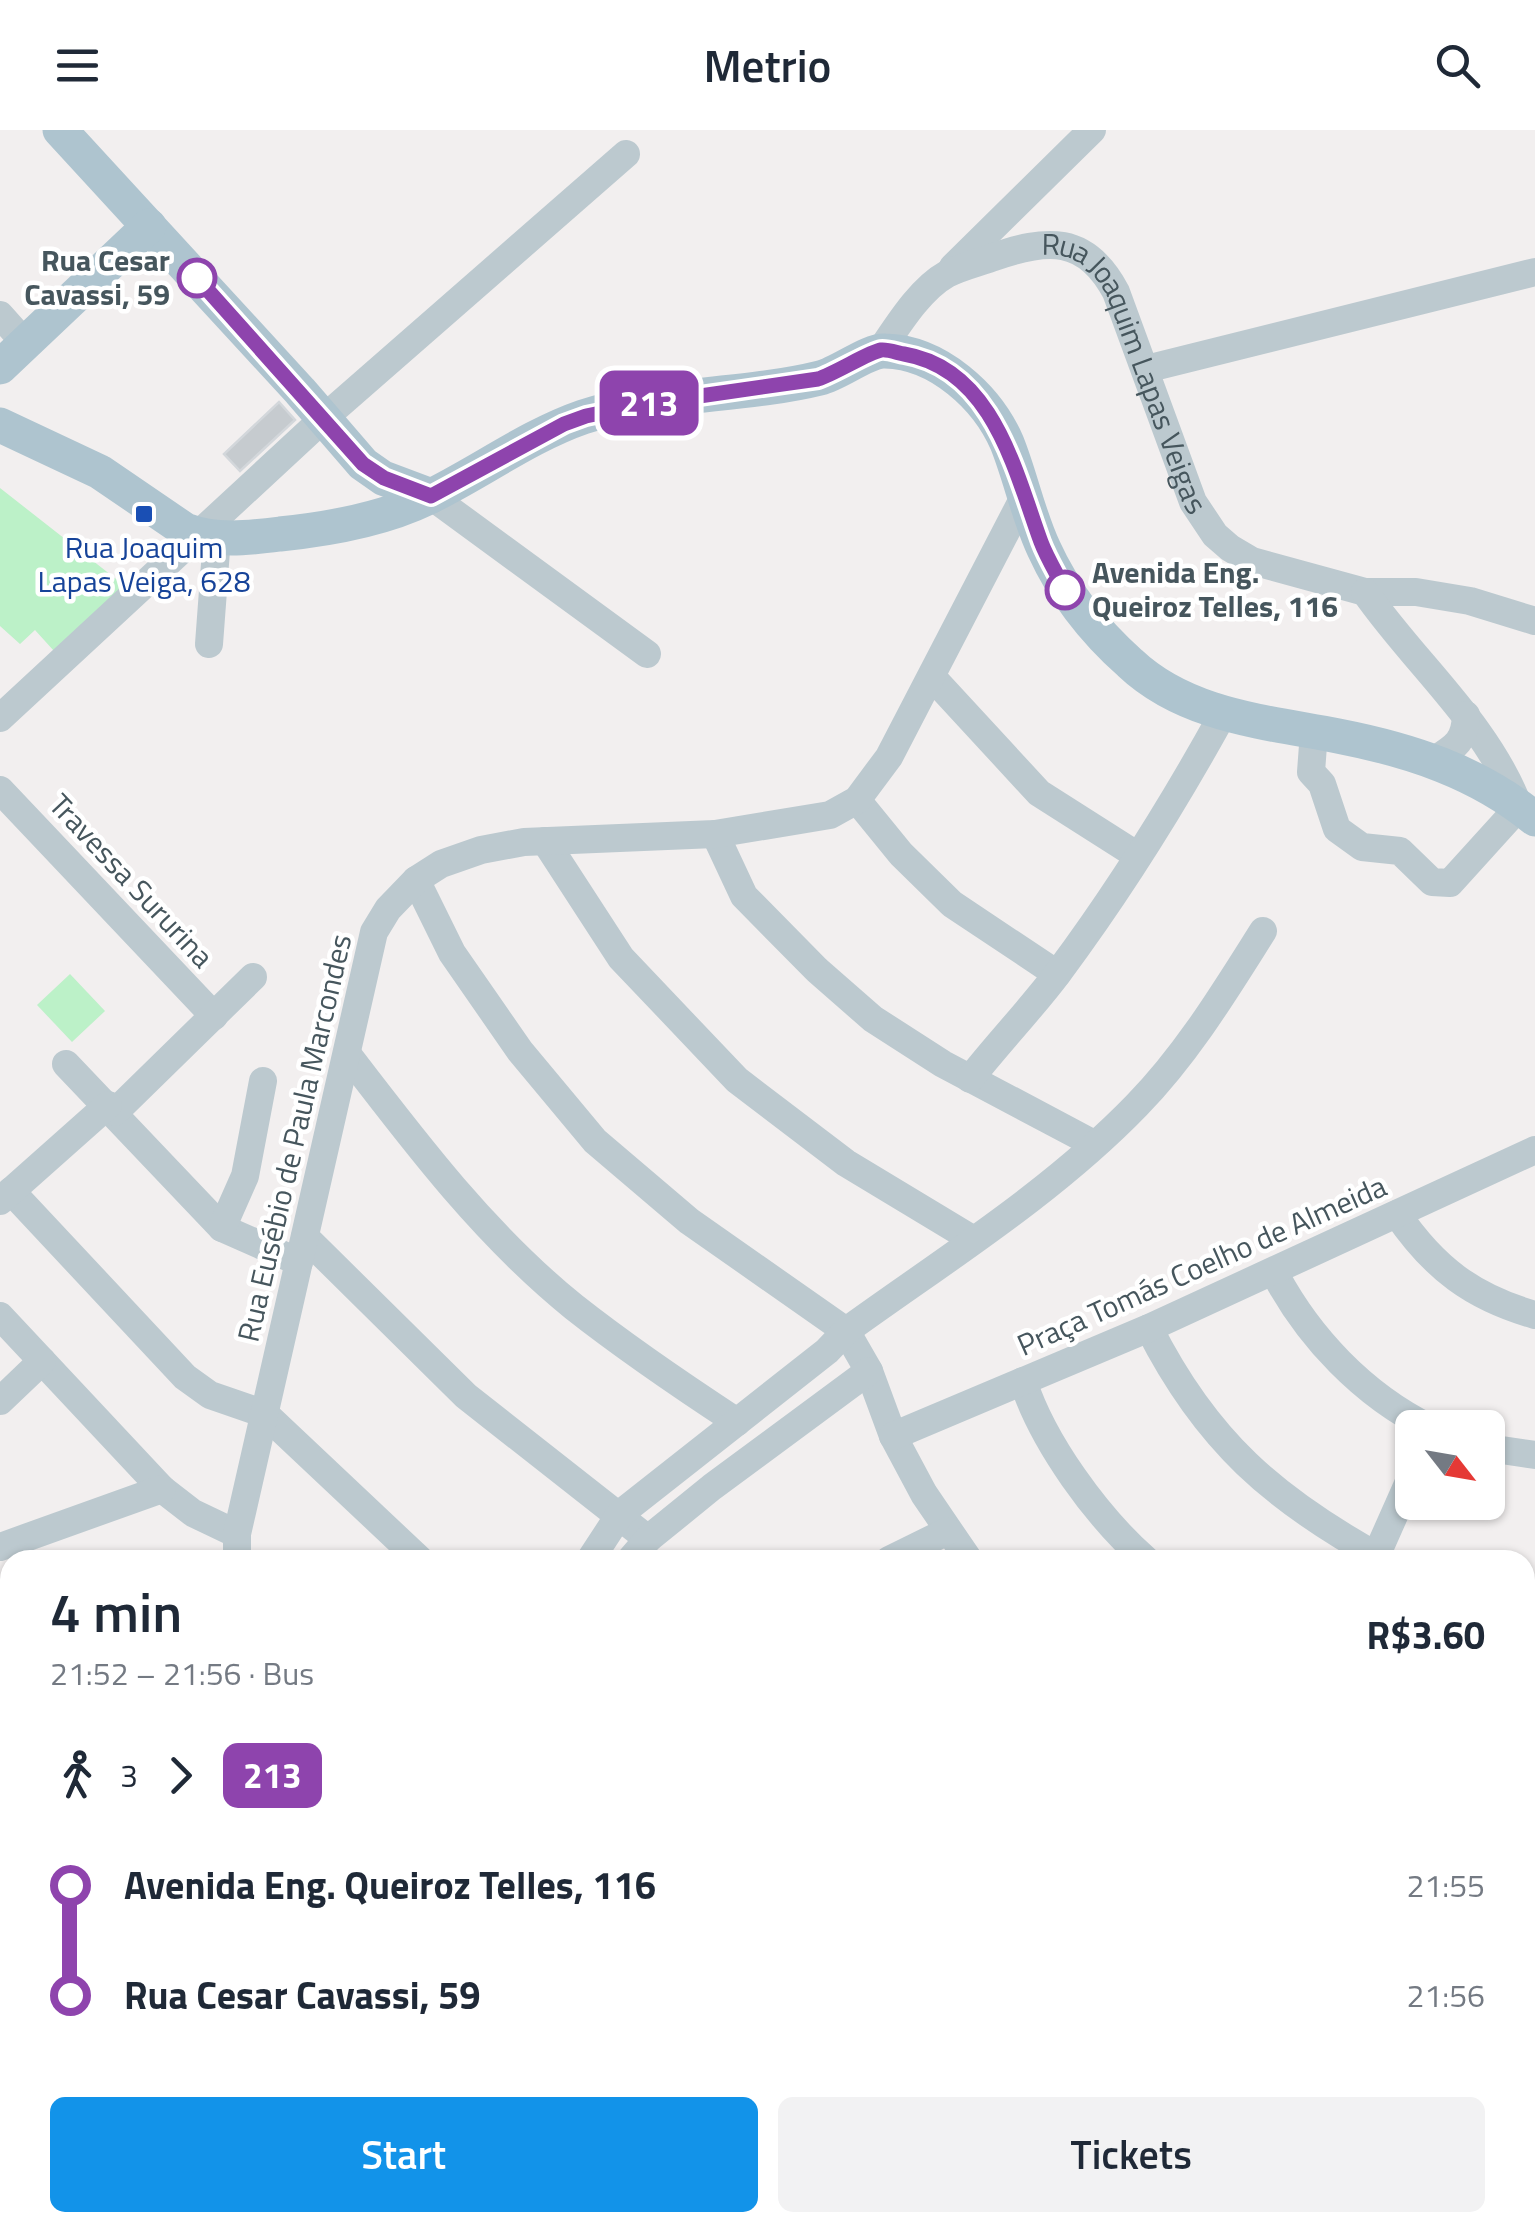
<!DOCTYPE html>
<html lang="en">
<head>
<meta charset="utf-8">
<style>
  body { margin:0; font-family:"Titillium Web",sans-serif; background:#f2f2f3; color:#1f2937; height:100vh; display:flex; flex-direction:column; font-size:38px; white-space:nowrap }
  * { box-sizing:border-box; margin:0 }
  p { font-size:32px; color:#747a83 }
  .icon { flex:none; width:55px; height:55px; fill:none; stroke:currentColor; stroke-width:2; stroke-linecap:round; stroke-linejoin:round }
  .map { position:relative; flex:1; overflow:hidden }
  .side { position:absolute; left:0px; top:1420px; width:1535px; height:682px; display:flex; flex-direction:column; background:#fff; border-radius:30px 30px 0 0; box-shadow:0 2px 8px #0004 }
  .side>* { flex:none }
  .badge { padding:0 20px; border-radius:15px; font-size:35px; line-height:65px }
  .needle { width:65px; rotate:121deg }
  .fabs { position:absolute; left:1395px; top:1280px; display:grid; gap:20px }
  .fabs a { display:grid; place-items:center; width:110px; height:110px; border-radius:15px; background:#fff; box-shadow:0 2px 8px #0004; font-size:50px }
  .map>.badge { position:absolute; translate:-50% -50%; box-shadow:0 0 0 5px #fff }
  .legs { display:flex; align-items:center; gap:15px; height:110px; padding:0 50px; font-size:32px }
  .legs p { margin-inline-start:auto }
  .overview { display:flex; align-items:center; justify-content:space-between; height:170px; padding:0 50px }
  h1 { font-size:55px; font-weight:600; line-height:75px }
  .action { display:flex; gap:20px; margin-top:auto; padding:20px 50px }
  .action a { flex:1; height:115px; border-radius:15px; background:#1293e9; color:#fff; font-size:40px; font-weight:600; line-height:115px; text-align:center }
  .action a+a { background:#f2f2f3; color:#1f2937 }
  ul { padding:0 50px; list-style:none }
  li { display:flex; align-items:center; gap:35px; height:110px; font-size:38px }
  li i { display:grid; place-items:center; width:15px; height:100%; margin:0 12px; background:currentColor }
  li i::after { content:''; width:25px; height:25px; margin:-12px; border:8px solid; border-radius:50%; background:#fff }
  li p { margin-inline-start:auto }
  li:first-child i { background:linear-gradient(#0000 50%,currentColor 0) }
  li:last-child i { background:linear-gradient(currentColor 50%,#0000 0) }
  header { display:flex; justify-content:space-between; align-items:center; height:130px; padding:0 50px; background:#fff; font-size:45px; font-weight:600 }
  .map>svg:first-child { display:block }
  .education { fill:#e3e0e2 }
  .green { fill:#bcf1c8 }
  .building { fill:#c6cbcf; stroke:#d3d7db; stroke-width:2.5 }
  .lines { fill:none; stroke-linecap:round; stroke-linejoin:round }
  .minor { stroke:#bcc9cf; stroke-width:28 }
  .major { stroke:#aec4cf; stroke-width:35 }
  .line-1-casing { stroke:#fff; stroke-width:22 }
  .line-1 { stroke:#8e44ad; stroke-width:15 }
  .stop-1-dot { fill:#fff; stroke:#8e44ad; stroke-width:5 }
  .transit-dot { fill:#1a4fb4; stroke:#fff; stroke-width:4 }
  .labels { text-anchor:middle; stroke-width:9; stroke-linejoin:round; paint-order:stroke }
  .stop-label { font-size:30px; font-weight:bold; fill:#46565d; stroke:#fff; text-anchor:end }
  .street-label { font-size:30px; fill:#46565d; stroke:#fff }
  .transit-label { font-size:30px; fill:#164399; stroke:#fff }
</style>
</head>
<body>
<header><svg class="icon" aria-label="menu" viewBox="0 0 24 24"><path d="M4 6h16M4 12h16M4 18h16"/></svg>Metrio<svg class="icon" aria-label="search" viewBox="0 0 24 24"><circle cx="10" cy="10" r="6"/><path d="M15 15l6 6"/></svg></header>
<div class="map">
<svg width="1535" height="2102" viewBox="0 0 1535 2102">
  <rect width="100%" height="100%" fill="#f2efef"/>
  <path class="education" d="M 140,2092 L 680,2092 L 713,2102 L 138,2102 Z"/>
  <g class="green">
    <path d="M 0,358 L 125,456 L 54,521 L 35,500 L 20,514 L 0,496 Z"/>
    <path d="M 70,844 L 105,881 L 72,912 L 37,875 Z"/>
    <path d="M 1525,1809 L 1535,1814 L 1535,1924 L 1525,1923 Z"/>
    <path d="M 1168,2092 L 1258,2093 L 1271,2102 L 1161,2102 Z"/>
  </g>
  <path class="building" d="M 279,272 L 295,290 L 240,341 L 224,324 Z"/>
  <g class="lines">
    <g class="minor">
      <path d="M 953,137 L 1092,0"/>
      <path d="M 0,185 L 25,213"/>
      <path id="s1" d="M 881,220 C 898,195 920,159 947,144 C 960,137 977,133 991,128 C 1047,108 1086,105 1116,162 L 1193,372 L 1215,405 L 1230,418 L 1252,431 L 1365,462 L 1416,462 L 1470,471 L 1535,491"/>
      <path d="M 1146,239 L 1535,142"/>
      <path d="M 431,366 L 647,524"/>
      <path d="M 209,514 L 217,407"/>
      <path d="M 932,547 L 1039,663 L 1138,726"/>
      <path d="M 0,588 L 324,288 L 626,24"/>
      <path d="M 1314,602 L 1311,642 L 1322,654 L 1337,699 L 1362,717 L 1400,721 L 1432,752 L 1450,753 L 1519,677 C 1487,593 1416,535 1365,462"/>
      <path d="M 1433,631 C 1455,617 1465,612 1466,585"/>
      <path d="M 0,660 L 214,886"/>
      <path d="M 857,670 L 901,724 L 952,774 L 1057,844"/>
      <path d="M 715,704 L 744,766 L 817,840 L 873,889 L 943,934 L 1094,1014"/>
      <path d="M 545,711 L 621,828 L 737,950 L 846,1033 L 972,1109"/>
      <path d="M 416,750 L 452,823 L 520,921 L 595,1011 L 689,1091 L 846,1201 L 869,1241 L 893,1306 L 924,1364 L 969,1430"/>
      <path d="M 348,925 C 416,1014 486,1106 574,1177 C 626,1218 682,1256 737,1292"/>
      <path d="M 66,934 L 222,1098 L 299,1132"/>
      <path d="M 970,949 C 998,913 1031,879 1058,843 C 1119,761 1174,673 1223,584"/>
      <path d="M 115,982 L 253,847"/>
      <path d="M 11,1061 L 185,1247 L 210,1265 L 265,1284 L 420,1430"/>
      <path d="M 0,1071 L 108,975"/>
      <path d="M 1397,1084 C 1434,1138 1472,1167 1535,1185"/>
      <path d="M 222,1098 L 245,1046 L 263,951"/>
      <path d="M 305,1107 L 466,1266 L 648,1409"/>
      <path d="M 1274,1142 C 1308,1207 1363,1265 1430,1298"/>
      <path d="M 0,1186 L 162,1359 L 193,1383 L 237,1404"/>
      <path d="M 1149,1198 C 1206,1311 1274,1370 1384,1430"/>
      <path d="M 1023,1251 C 1043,1313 1097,1387 1146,1430"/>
      <path d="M 0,1271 L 42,1231"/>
      <path d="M 893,1306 L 1149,1198 L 1535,1020"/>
      <path d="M 1488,1318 L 1535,1325"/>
      <path d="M 0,1417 L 162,1359"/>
      <path d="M 1376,1426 L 1412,1345"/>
      <path d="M 237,1430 L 237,1404 L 374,802 L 388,779 L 416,750 L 441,734 L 481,720 L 524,712 L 715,704 L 830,685 L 857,670 L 889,627 L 1025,365"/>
      <path d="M 590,1430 L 620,1384 L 827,1221 L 846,1201 C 944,1130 1052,1063 1137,975 C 1187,924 1225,861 1263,801"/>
      <path d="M 630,1430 L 648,1409 L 712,1357 L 869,1241"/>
      <path d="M 889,1430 L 948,1401"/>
      <path d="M 1525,1475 L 1535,1475"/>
      <path d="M 0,1561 L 10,1561"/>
      <path d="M 0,1651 L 10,1654"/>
      <path d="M 0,1776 L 10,1780"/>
      <path d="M 0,1909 L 10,1912"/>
      <path d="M 1525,1937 L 1535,1939"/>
      <path d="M 1525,2016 L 1535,1990"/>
      <path d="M 790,2092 L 815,2102"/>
      <path d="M 1319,2092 L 1331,2102"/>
      <path d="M 122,2102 L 125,2092"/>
      <path d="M 510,2102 L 513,2092"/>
      <path d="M 833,2102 L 839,2092"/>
      <path d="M 1503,2102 L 1504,2092"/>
    </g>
    <g class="major">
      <path d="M 60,0 L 300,261 L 363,334 L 383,348 L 431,366"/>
      <path d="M 0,237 L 149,96"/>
      <path d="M 0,295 L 100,342 L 185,400 C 215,412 248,408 280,404 C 329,399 382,390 427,368 C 479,343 528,306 583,287 C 658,262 743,267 820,248 C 840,243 868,220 885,221 C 938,222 987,267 1007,313 C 1021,348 1028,385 1044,419 C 1064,463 1094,501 1130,533 C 1186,586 1266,592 1338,606 C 1410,620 1478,642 1535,689"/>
    </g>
  </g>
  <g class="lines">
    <defs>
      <path id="line-1" d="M 197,148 L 363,334 L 384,348 L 431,366 L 564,294 L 586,286 L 644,274 L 818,249 C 836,243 869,222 881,220 C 887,219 898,223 904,224 C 993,239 1015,341 1041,412 C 1047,428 1057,444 1065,460"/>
    </defs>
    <use href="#line-1" class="line-1-casing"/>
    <use href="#line-1" class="line-1"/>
  </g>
  <g class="stop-1-dot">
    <circle cx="197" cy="148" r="18"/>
    <circle cx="1065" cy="460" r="18"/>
  </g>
  <rect class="transit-dot" x="134" y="374" width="20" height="20" rx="5"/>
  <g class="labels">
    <g class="stop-label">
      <text x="170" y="141">Rua Cesar<tspan x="170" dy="34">Cavassi, 59</tspan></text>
      <text x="1092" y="453" text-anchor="start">Avenida Eng.<tspan x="1092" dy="34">Queiroz Telles, 116</tspan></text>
    </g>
    <g class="street-label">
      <text dy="10" stroke="none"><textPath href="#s1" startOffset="365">Rua Joaquim Lapas Veigas</textPath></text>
      <text transform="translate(131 751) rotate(47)" y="10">Travessa Sururina</text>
      <text transform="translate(295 1008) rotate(-77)" y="10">Rua Eusébio de Paula Marcondes</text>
      <text transform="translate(1202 1136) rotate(-24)" y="10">Praça Tomás Coelho de Almeida</text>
    </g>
    <g class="transit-label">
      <text x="144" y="428">Rua Joaquim<tspan x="144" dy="34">Lapas Veiga, 628</tspan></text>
    </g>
  </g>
</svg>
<div class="fabs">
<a><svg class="needle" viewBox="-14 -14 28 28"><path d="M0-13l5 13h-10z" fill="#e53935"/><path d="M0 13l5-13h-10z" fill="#747a83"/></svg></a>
</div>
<b class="badge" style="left:649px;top:273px;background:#8e44ad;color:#fff">213</b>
<section class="side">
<div class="overview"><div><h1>4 min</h1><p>21:52 – 21:56 · Bus</p></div><b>R$3.60</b></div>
<div class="legs"><svg class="icon" aria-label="walk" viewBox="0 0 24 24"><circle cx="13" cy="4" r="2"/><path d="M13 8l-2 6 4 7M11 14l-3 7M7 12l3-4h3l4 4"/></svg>3<svg class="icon" aria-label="forward" viewBox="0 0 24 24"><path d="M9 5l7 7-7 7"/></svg><b class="badge" style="background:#8e44ad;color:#fff">213</b></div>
<ul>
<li><i style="color:#8e44ad"></i><b>Avenida Eng. Queiroz Telles, 116</b><p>21:55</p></li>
<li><i style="color:#8e44ad"></i><b>Rua Cesar Cavassi, 59</b><p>21:56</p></li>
</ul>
<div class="action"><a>Start</a><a>Tickets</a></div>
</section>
</div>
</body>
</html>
